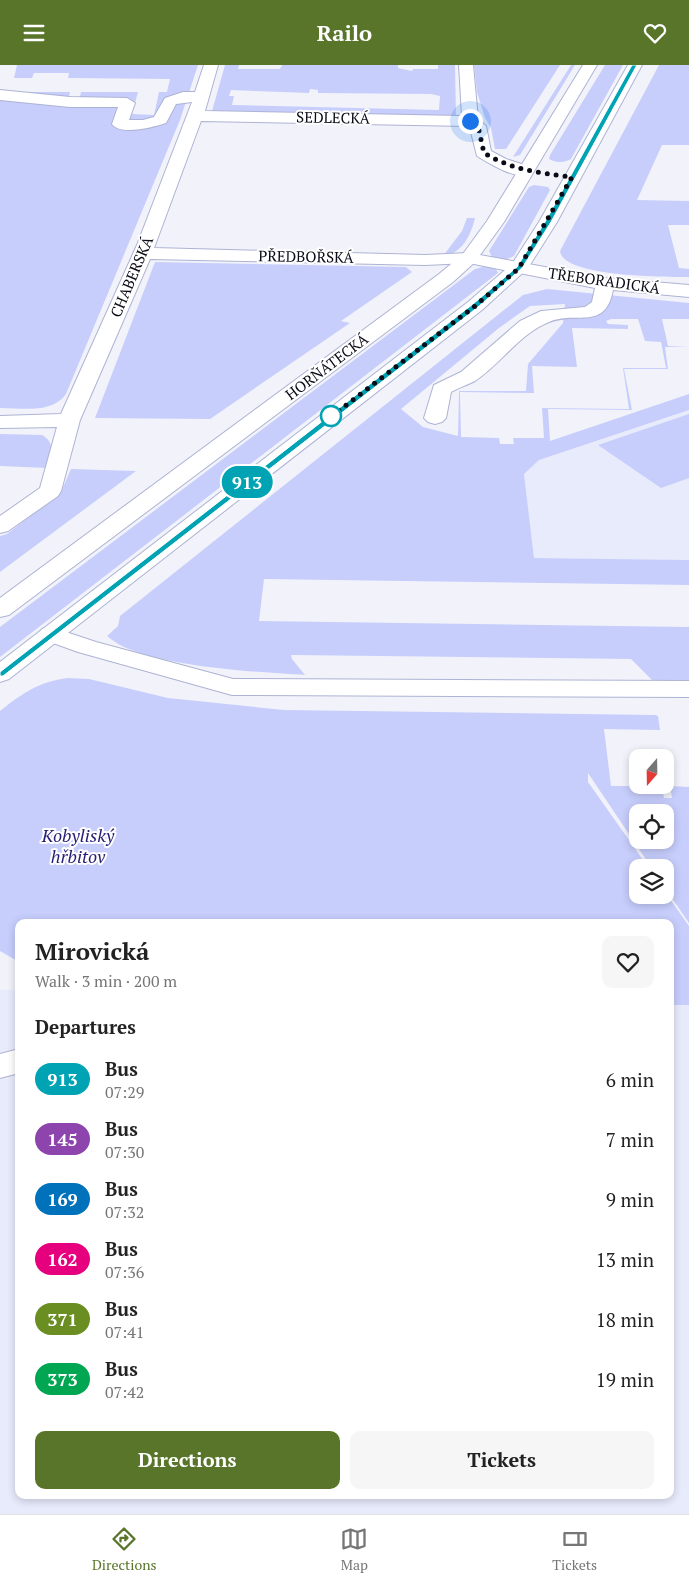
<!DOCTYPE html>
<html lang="en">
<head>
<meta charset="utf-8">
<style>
  body { margin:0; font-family:"PT Serif",serif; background:#f6f6f6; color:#222; height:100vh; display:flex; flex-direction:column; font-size:19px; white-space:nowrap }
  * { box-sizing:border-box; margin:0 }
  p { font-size:16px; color:#767676 }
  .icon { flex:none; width:28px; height:28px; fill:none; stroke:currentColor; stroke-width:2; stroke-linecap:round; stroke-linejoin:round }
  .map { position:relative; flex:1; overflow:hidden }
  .sheet { position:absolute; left:15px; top:854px; width:659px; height:580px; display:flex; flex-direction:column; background:#fff; border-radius:10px; box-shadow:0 2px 8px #0003 }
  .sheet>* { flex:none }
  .badge { padding:0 10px; border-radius:16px; font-size:18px; line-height:32px }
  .needle { width:32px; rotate:200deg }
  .buttons { position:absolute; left:629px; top:684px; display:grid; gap:10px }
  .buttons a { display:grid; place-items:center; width:45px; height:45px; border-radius:10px; background:#fff; box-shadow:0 2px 8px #0003; font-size:25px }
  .you { position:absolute; width:25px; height:25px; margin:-12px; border:4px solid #fff; border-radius:50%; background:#1a73e8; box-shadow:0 0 0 8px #1a73e833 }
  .map>.badge { position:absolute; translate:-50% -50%; box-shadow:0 0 0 2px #fff }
  h2 { padding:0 20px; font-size:19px; line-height:45px }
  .round { display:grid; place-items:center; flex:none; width:52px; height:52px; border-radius:10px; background:#f6f6f6 }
  .headline { display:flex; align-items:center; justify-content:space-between; height:85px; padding:0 20px }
  h1 { font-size:24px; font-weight:700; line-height:38px }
  .action { display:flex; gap:10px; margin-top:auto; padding:10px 20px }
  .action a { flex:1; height:58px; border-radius:10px; background:#58752a; color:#fff; font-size:20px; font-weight:700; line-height:58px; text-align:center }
  .action a+a { background:#f6f6f6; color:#222 }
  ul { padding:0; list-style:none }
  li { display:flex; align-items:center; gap:15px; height:60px; padding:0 20px }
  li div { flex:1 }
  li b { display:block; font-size:19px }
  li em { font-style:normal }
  li .badge { min-width:55px; font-weight:700; text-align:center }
  header { display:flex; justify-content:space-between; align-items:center; height:65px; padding:0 20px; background:#58752a; color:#fff; font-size:22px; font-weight:700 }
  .dock { display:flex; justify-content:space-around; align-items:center; height:70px; border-top:1px solid #e0e0e0; background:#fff; font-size:14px; color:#767676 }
  .dock a { display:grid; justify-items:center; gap:2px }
  .dock .active { color:#58752a }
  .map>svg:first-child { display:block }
  .built { fill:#e8ebfc }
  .green { fill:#c7cefc; fill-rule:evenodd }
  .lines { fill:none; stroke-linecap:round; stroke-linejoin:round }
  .minor-casing { stroke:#adb3d4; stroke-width:2 }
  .major-casing { stroke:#adb3d4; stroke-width:2 }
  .minor { fill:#fff; fill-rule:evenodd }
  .major { fill:#fff; fill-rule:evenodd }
  .line { fill:#00a3b4; stroke:#fff }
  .walk { stroke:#0a0b16; stroke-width:5; stroke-dasharray:0 9 }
  .stop-dot { fill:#fff; stroke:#00a3b4; stroke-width:2.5 }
  .labels { text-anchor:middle; stroke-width:4; stroke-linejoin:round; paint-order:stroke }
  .far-street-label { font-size:15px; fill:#0a0b16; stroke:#fff }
  .park-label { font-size:18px; font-style:italic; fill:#251f74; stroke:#fff }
</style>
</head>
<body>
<header><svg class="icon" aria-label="menu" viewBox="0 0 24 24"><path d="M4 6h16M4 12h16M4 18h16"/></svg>Railo<svg class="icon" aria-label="heart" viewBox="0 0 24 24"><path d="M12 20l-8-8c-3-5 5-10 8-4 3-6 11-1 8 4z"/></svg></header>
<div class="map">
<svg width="689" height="1449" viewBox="0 0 689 1449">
  <rect width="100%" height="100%" fill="#f2f3fa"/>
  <g class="built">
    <path d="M 689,345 L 689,495 L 534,493 L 524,409 L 539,395 Z"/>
    <path d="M 0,925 L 19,925 L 19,1430 L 670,1430 L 670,940 L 689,940 L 689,1449 L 0,1449 Z"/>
  </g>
  <g class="green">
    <path d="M 17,0 L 198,0 L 180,55 L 66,329 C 52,349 22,343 0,343 L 0,27 L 70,27 L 68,35 L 79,35 L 81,27 L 138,27 L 132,49 L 154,50 L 159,27 L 167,27 L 170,14 L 68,13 L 69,8 L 34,8 L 32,13 L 14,13 Z"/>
    <path d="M 225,0 L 239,0 L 238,4 L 280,4 L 282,0 L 398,0 L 398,3 L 412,6 L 413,4 L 438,4 L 438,0 L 455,0 L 456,52 L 212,46 ZM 310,24 L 318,25 L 318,28 L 431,29 L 440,31 L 439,45 L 232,40 L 234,31 L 229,31 L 231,25 L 309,28 Z"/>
    <path d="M 474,0 L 560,0 L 506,84 L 495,84 L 491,63 L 485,53 L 477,27 Z"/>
    <path d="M 571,0 L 575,0 L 520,90 L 513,92 Z"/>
    <path d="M 605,0 L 623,0 L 571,94 C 564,98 556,98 549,94 L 550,90 Z"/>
    <path d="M 659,0 L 689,0 L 689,80 L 662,80 L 637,135 L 689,136 L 689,160 L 668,160 L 679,203 L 689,204 L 689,212 C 668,212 562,212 560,186 Z"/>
    <path d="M 534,120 L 548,122 L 550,125 L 514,191 L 505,195 L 492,192 L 489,186 L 529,122 Z"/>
    <path d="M 467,153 L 475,153 C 471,170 462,189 443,191 L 462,166 Z"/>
    <path d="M 155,197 L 406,202 L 412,207 L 341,256 L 350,258 L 210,354 L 95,353 Z"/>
    <path d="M 486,201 L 496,204 L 498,208 L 0,592 L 0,562 L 475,204 Z"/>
    <path d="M 547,224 L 689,238 L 689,254 L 662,254 L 668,281 L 689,282 L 665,282 L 668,304 L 624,304 L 632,345 L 548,344 L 550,376 L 689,329 L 689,345 L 539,395 L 524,409 L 534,493 L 689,495 L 689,520 L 264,514 L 259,556 L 689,562 L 689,615 L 652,615 L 631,594 L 291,590 L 292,594 L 305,610 C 259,607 140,602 107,571 L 118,561 L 120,551 L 523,230 ZM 565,239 L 563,258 L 528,299 L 526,326 L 459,326 L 458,371 L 423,362 L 401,344 L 499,263 L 530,241 ZM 611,254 L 638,254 L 645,276 L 661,277 L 666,303 L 623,303 L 629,344 L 542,343 L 544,373 L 513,373 L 514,379 L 500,379 L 499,373 L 461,372 L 460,327 L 534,328 L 532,301 L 577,302 L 572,263 L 628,264 L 628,260 L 608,259 L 606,256 Z"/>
    <path d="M 689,349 L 689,413 L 661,423 L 598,380 Z"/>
    <path d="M 0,369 L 42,370 C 56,378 51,389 48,403 L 0,401 Z"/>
    <path d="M 71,404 L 136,406 L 0,507 L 0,471 L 7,469 L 61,427 Z"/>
    <path d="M 68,613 L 89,614 L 168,633 L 284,645 L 655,650 L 658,651 L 660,665 L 604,664 L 611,721 L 662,721 L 664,733 L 672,733 L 670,721 L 689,722 L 689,858 L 665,823 L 665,802 L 651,802 L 588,708 L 588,717 L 648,802 L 638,802 L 638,830 L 665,830 L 665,827 L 689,861 L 689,940 L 670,940 L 670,858 L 19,858 L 19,897 L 0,886 L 0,646 C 23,628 38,617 68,613 ZM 638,748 L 665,748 L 665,775 L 638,775 Z"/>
  </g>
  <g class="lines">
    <defs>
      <g id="minor">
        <path d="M 204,0 L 218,0 L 205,46 L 462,51 L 459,0 L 473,0 L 478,54 L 486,61 L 491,86 L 506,94 L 531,102 L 533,106 L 531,110 C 514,114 492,100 477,91 L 470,63 L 467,61 L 201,56 L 154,183 L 425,190 L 469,188 L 605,213 L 689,220 L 689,232 L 613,225 C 605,267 576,245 549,257 C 519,269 502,298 475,316 C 467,320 458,323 451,327 L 446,353 L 442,357 L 435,359 L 428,357 L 424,353 L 434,320 L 461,307 L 520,256 L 541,246 L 585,242 L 592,237 L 595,223 L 469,198 L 425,200 L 150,194 L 80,355 L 61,426 L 58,431 L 8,466 L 0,468 L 0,451 L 40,423 L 57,362 L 0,363 L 0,351 L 61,349 L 137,180 L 192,37 L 176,39 L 166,58 C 154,62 120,71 112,59 L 118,42 L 70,42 L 0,35 L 0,25 L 70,32 L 127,33 L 135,38 L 129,55 L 143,55 L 154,52 L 165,33 L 183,27 L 195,27 Z"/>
        <path d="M 51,562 L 96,577 L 233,614 L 689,616 L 689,632 L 232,630 L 78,587 L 42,574 L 39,569 L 42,564 Z"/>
        <path d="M 19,984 L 19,1008 L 0,1013 L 0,989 Z"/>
      </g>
      <g id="major">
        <path d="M 583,0 L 597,0 L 504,157 L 475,197 L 453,217 L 9,550 L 0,552 L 0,533 L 439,209 L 463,189 L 487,156 Z"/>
        <path d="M 628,0 L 642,0 L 557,157 L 528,203 L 482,245 L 9,614 L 0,617 L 0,597 L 468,237 L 512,199 L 539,157 Z"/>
      </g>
    </defs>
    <use href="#minor" class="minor-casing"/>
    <use href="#major" class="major-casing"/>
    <use href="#minor" class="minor"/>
    <use href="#major" class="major"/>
  </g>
  <path class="line" d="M 632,0 L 637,0 L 551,157 L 522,203 L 478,242 L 3,611 L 0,611 L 0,607 L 473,239 L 517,202 L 545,157 Z"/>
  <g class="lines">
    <path class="walk" d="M 331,351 L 328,354 L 475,241 L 519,203 L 572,112 C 540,108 512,105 484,88 L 478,61 L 470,56"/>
  </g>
  <circle class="stop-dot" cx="331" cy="351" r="10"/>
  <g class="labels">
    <g class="far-street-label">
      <text transform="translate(333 53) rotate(1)" y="5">SEDLECKÁ</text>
      <text transform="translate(306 192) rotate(1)" y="5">PŘEDBOŘSKÁ</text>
      <text transform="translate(132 212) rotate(-67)" y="5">CHABERSKÁ</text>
      <text transform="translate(604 216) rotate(8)" y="5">TŘEBORADICKÁ</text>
      <text transform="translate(327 302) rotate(-37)" y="5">HORŇÁTECKÁ</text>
    </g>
    <g class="park-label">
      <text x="78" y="777">Kobyliský<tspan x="78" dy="21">hřbitov</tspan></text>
    </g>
  </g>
</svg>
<div class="buttons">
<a><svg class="needle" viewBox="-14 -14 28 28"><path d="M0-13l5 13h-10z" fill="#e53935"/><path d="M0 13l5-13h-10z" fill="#767676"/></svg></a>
<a><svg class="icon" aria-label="locate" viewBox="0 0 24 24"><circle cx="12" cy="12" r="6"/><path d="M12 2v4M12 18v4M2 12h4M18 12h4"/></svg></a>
<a><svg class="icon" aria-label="layers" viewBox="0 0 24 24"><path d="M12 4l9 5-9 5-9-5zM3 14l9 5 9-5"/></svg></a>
</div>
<div class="you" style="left:470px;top:56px"></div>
<b class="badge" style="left:247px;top:417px;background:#00a3b4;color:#fff">913</b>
<section class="sheet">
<div class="headline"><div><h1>Mirovická</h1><p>Walk · 3 min · 200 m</p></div><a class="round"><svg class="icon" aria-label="heart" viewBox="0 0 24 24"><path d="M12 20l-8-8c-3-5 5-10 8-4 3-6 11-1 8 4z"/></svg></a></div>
<h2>Departures</h2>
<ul>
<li><span class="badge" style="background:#00a3b4;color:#fff">913</span><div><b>Bus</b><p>07:29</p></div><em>6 min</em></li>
<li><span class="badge" style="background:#8e44ad;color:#fff">145</span><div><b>Bus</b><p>07:30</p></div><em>7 min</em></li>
<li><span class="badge" style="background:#0072bc;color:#fff">169</span><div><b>Bus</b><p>07:32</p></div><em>9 min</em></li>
<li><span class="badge" style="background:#e6007e;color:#fff">162</span><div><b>Bus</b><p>07:36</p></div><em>13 min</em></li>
<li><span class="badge" style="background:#6b8e23;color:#fff">371</span><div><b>Bus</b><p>07:41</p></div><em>18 min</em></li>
<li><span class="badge" style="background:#00a651;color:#fff">373</span><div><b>Bus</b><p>07:42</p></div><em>19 min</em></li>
</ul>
<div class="action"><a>Directions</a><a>Tickets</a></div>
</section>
</div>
<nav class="dock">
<a class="active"><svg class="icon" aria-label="directions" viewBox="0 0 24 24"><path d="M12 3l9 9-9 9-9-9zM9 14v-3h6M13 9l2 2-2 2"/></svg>Directions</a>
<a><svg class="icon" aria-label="map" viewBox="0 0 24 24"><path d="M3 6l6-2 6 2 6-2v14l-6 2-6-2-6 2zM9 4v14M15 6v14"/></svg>Map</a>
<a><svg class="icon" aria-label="tickets" viewBox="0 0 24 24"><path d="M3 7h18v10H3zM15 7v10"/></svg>Tickets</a>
</nav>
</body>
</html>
